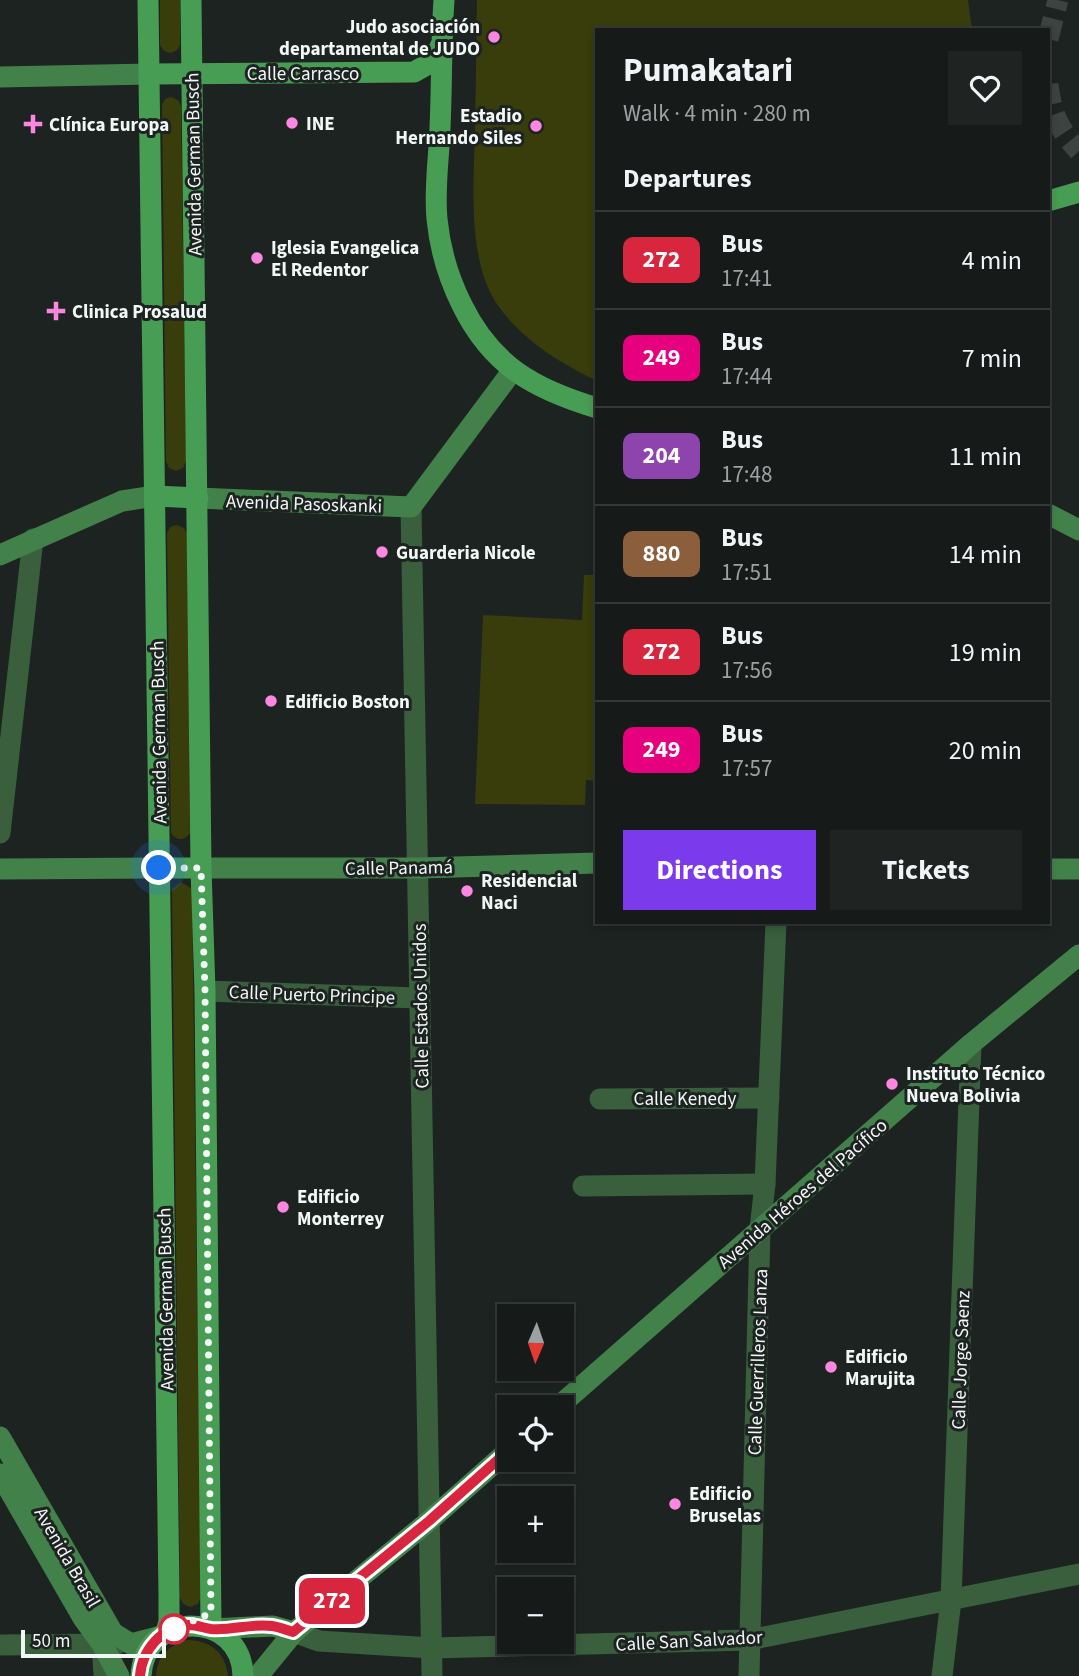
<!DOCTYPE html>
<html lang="en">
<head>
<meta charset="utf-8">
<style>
  body { margin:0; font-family:"Source Sans 3",sans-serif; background:#1f2322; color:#f1f3f6; height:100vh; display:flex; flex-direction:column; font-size:26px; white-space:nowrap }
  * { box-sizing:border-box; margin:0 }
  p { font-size:23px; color:#9ea1a2 }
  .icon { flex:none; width:38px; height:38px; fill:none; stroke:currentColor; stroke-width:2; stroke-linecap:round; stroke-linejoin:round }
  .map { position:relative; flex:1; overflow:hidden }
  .side { position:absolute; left:595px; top:28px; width:455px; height:896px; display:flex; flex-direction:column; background:#161a19; border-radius:0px; box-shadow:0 4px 10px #0003,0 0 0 2px #353838 }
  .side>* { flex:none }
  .badge { padding:0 14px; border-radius:10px; font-size:24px; line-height:46px }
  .needle { width:46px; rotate:182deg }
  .tools { position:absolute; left:497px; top:1304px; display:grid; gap:14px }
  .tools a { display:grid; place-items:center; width:77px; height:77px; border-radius:0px; background:#161a19; box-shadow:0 4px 10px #0003,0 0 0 2px #353838; font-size:35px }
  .scale { position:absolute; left:21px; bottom:18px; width:145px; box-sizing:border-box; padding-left:7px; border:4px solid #f2f6f5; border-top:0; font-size:19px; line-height:24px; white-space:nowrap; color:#f2f6f5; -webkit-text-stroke:5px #1d2321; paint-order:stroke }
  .you { position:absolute; width:35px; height:35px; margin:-18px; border:5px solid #fff; border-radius:50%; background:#1a73e8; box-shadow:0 0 0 10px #1a73e833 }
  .map>.badge { position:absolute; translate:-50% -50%; box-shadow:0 0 0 4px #fff }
  h2 { padding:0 28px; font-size:26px; line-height:63px }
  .round { display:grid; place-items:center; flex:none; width:74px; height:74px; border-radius:0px; background:#1f2322 }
  .headline { display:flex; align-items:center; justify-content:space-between; height:119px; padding:0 28px }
  h1 { font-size:33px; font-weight:700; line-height:52px }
  .action { display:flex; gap:14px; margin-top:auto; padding:14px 28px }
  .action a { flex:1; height:80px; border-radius:0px; background:#7c3aed; color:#fff; font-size:28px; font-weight:700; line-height:80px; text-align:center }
  .action a+a { background:#1f2322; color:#f1f3f6 }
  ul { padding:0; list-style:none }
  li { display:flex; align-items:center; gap:21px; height:98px; padding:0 28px; border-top:2px solid #353838 }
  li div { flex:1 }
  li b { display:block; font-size:26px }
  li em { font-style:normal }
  li .badge { min-width:77px; font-weight:700; text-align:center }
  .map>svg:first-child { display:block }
  .green { fill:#383d0b }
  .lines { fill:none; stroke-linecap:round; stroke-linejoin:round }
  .secondary-tunnel { stroke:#3d4341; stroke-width:21; stroke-dasharray:21 10; stroke-linecap:butt }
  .street { stroke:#395f3d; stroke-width:21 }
  .secondary { stroke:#42824a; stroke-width:21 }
  .primary { stroke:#489d54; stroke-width:21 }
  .line-casing { stroke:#fff; stroke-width:16 }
  .line { stroke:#d7263d; stroke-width:10 }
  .walk { stroke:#f2f6f5; stroke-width:7; stroke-dasharray:0 12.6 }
  .poi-dot { fill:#fd86e1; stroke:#1d2321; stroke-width:2.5 }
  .stop-dot { fill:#fff; stroke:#d7263d; stroke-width:3.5 }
  .labels { text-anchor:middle; stroke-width:6; stroke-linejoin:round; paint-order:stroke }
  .poi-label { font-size:19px; font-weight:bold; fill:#f2f6f5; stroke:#1d2321; text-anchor:start }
  .street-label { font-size:19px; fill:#f2f6f5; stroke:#1d2321 }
</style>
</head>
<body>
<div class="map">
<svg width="1079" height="1676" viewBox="0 0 1079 1676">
  <rect width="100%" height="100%" fill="#1d2321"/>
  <g class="green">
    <path d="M 160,0 L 180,0 L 180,45 L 177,50 L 171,53 L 164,51 L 160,45 Z"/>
    <path d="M 477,0 L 968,0 L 972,30 L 597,30 L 597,381 C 559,362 525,342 499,307 C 466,262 474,182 475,129 C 476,86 476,43 477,0 Z"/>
    <path d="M 171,97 L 178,100 L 181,106 L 186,461 L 183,468 L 176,471 L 169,468 L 166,461 L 162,105 L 165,99 Z"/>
    <path d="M 177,525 L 184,528 L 187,533 L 190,833 C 184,841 177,841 171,833 L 167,533 L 170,527 Z"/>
    <path d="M 584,575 L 597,575 L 597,781 L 586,780 L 585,805 L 475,804 L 483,615 L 582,620 Z"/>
    <path d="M 181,882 L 192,889 L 201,1596 L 198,1604 L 190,1607 L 183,1604 L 180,1598 L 172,889 Z"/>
    <path d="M 188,1640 C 211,1641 225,1652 228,1676 L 156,1676 C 157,1656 169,1645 188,1640 Z"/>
  </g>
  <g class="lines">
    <g class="secondary-tunnel">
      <path d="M 1048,39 L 1058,0"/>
      <path d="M 1048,84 C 1051,113 1059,130 1079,151"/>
    </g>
    <g class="street">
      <path d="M 411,507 L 432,1676"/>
      <path d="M 0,833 L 33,539"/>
      <path d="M 205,991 L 419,998"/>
      <path d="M 600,1099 L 769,1098"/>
      <path d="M 583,1186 L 765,1184"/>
      <path d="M 294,1632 L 319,1641 L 432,1648 L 749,1640 L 1079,1574"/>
      <path d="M 102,1644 L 104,1676"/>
      <path d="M 0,1645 L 117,1644"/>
      <path d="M 749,1676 L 760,1229 L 765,1184 L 776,922"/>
      <path d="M 942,1676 L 951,1600 L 971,1044"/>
    </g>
    <g class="secondary">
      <path d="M 0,77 L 150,74"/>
      <path d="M 198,498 L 411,507 L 513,370"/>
      <path d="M 1048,514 L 1079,530"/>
      <path d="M 0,555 L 122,501 L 155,496"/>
      <path d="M 201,868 L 419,868 L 597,863"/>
      <path d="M 0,869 L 159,868"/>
      <path d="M 1048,869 L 1079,869"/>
      <path d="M 558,1407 L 971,1044 L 1079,955"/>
      <path d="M 0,1437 L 113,1633 L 131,1644 L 158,1637"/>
      <path d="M 0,1474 L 83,1618 L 102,1644 L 119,1676"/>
      <path d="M 211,1629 L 273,1626 L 294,1632"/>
      <path d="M 258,1676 L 294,1632 L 429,1521 L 509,1450"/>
    </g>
    <g class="primary">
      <path d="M 148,0 L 169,1596 L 169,1622 L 166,1632"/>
      <path d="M 191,0 L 201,868 L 205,991 L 211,1629"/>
      <path d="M 444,0 C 441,43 442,85 440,128 C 439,158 434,189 437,219 C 440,250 448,277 462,305 C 492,366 534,389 597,408"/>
      <path d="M 150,74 L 414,72 L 432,62 L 441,45"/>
      <path d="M 1048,201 L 1079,192"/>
      <path d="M 155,496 L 198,498"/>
      <path d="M 159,868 L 201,868"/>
      <path d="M 141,1676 C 144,1609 242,1610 243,1676"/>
    </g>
  </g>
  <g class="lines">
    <defs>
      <path id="line" d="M 140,1676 C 142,1650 162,1626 189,1625 C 197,1625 204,1628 211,1629 C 231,1631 252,1623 272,1626 C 279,1627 287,1630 293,1632 L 429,1521 L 509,1450"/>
    </defs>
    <use href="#line" class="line-casing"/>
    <use href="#line" class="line"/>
    <path class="walk" d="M 159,868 L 201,868 L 205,991 L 211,1613 L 174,1629"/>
  </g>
  <g class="poi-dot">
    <circle cx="494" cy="37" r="7"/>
    <circle cx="292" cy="123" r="7"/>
    <path d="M29.5 113.5h7v7h7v7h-7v7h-7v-7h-7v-7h7z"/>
    <circle cx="536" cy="126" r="7"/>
    <circle cx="257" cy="258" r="7"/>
    <path d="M52.5 300.5h7v7h7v7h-7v7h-7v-7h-7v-7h7z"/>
    <circle cx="382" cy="552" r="7"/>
    <circle cx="271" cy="701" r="7"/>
    <circle cx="467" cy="891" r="7"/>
    <circle cx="892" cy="1084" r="7"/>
    <circle cx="283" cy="1207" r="7"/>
    <circle cx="831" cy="1367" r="7"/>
    <circle cx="675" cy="1504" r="7"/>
  </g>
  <circle class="stop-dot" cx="174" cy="1629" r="14"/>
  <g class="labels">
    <g class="poi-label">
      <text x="480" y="33" text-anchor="end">Judo asociación<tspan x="480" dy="22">departamental de JUDO</tspan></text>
      <text x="522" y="122" text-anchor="end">Estadio<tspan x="522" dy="22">Hernando Siles</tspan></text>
      <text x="306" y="130">INE</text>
      <text x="49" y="131">Clínica Europa</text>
      <text x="271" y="254">Iglesia Evangelica<tspan x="271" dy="22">El Redentor</tspan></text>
      <text x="72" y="318">Clinica Prosalud</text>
      <text x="396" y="559">Guarderia Nicole</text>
      <text x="285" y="708">Edificio Boston</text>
      <text x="481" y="887">Residencial<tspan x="481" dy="22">Naci</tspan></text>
      <text x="906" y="1080">Instituto Técnico<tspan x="906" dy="22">Nueva Bolivia</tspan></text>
      <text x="297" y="1203">Edificio<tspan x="297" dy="22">Monterrey</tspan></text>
      <text x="845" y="1363">Edificio<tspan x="845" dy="22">Marujita</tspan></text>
      <text x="689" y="1500">Edificio<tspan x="689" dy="22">Bruselas</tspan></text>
    </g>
    <g class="street-label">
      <text x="303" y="80">Calle Carrasco</text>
      <text transform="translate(193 164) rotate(-91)" y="7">Avenida German Busch</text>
      <text transform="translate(304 503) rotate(2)" y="7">Avenida Pasoskanki</text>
      <text transform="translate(158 732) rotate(-91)" y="7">Avenida German Busch</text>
      <text transform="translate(399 867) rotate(-1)" y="7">Calle Panamá</text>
      <text transform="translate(312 994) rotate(2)" y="7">Calle Puerto Principe</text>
      <text transform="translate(420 1006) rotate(-91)" y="7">Calle Estados Unidos</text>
      <text x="685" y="1105">Calle Kenedy</text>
      <text transform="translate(802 1193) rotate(-41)" y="7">Avenida Héroes del Pacífico</text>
      <text transform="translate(165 1299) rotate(-91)" y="7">Avenida German Busch</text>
      <text transform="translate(960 1360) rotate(-88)" y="7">Calle Jorge Saenz</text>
      <text transform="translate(757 1362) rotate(-88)" y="7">Calle Guerrilleros Lanza</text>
      <text transform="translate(68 1557) rotate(60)" y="7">Avenida Brasil</text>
      <text transform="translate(689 1640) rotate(-3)" y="7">Calle San Salvador</text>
    </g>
  </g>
</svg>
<div class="tools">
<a><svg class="needle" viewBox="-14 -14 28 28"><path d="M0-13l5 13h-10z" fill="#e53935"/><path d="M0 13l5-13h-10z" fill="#9ea1a2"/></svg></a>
<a><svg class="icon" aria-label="locate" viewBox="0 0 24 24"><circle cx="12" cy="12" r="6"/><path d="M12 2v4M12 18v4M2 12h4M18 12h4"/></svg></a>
<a>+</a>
<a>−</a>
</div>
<div class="scale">50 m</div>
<div class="you" style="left:159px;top:868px"></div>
<b class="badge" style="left:332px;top:1601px;background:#d7263d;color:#fff">272</b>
<section class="side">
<div class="headline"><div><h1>Pumakatari</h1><p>Walk · 4 min · 280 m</p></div><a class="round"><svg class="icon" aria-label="heart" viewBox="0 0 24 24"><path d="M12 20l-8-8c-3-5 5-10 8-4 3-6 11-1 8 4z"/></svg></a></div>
<h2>Departures</h2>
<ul>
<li><span class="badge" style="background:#d7263d;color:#fff">272</span><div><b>Bus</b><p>17:41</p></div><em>4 min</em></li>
<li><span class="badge" style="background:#e6007e;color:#fff">249</span><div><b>Bus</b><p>17:44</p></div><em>7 min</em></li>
<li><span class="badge" style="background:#8e44ad;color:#fff">204</span><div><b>Bus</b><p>17:48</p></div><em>11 min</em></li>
<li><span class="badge" style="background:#8b5e3c;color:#fff">880</span><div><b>Bus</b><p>17:51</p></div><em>14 min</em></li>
<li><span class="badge" style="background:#d7263d;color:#fff">272</span><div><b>Bus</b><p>17:56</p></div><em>19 min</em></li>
<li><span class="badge" style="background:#e6007e;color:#fff">249</span><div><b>Bus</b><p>17:57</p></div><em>20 min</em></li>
</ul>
<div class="action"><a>Directions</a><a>Tickets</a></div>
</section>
</div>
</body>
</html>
